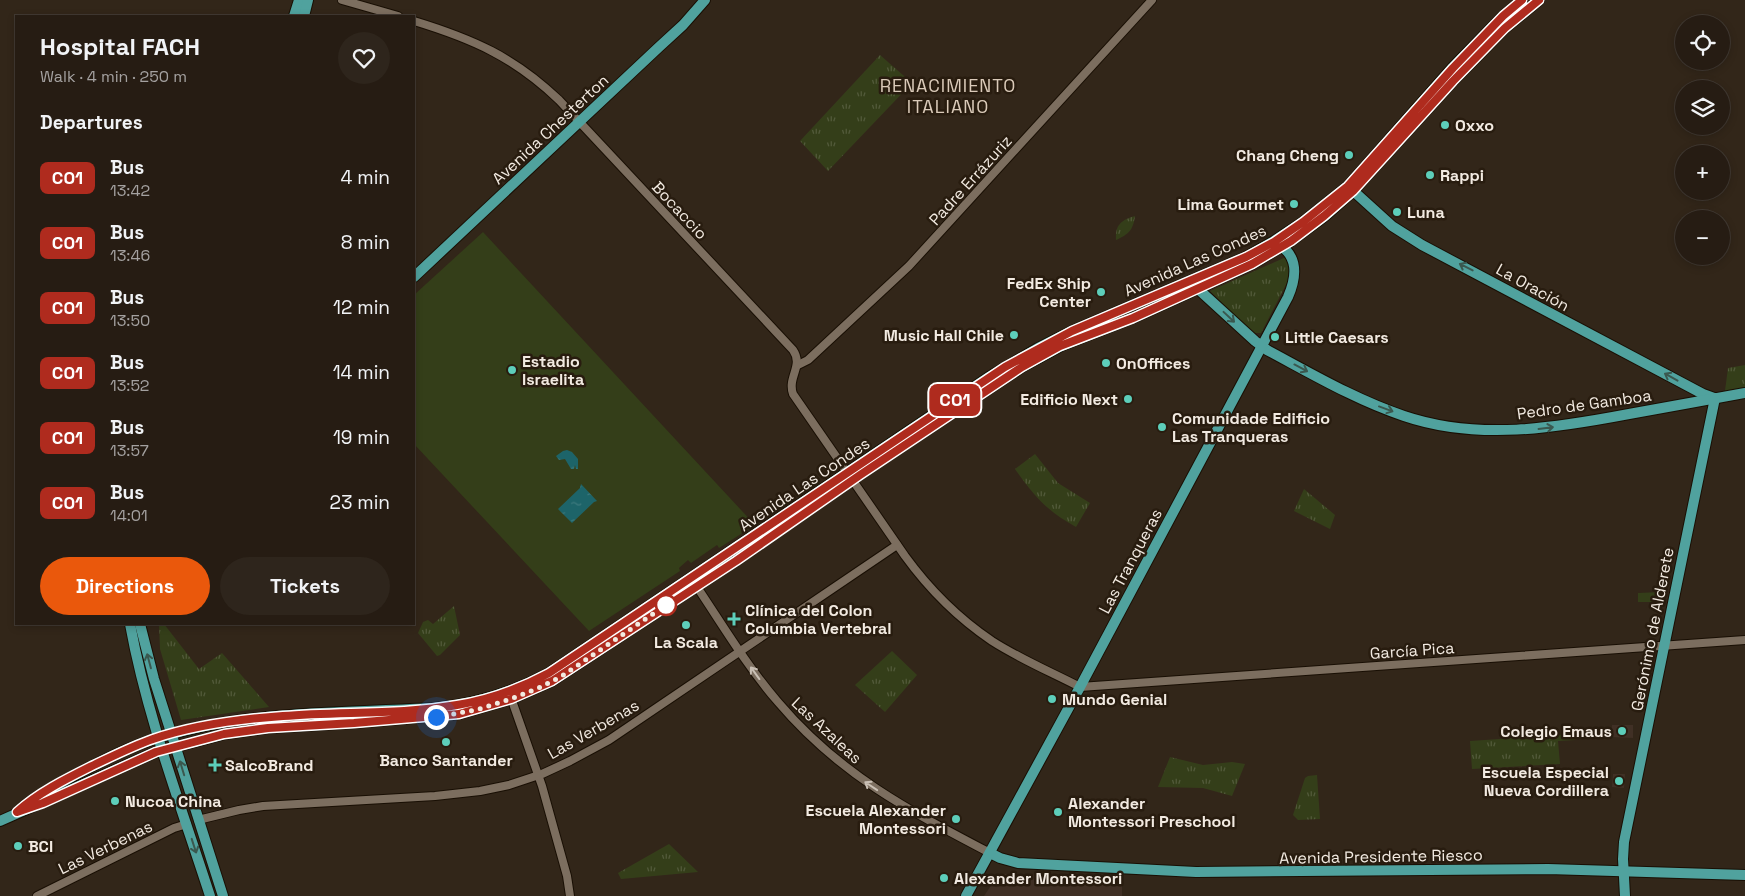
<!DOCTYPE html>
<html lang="en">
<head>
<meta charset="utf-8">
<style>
  body { margin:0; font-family:"Space Grotesk",sans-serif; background:#2e251c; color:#f1f3f6; height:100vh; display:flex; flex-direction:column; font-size:19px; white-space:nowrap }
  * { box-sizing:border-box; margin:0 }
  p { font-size:16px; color:#a4a1a0 }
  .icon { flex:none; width:28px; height:28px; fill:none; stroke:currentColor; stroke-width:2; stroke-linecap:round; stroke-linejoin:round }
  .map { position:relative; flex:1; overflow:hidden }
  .panel { position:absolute; left:15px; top:15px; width:400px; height:610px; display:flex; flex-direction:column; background:#261c13; border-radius:0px; box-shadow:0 2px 8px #0003,0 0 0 1px #423a33 }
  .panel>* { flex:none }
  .badge { padding:0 10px; border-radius:8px; font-size:18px; line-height:32px }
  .buttons { position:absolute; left:1675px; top:15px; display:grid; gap:10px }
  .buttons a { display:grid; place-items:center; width:55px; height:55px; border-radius:50%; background:#261c13; box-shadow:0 2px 8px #0003,0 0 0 1px #423a33; font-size:25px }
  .you { position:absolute; width:25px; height:25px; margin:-12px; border:4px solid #fff; border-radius:50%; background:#1a73e8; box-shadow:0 0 0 8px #1a73e833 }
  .map>.badge { position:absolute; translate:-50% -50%; box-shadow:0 0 0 2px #fff }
  h2 { padding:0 25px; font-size:19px; line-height:45px }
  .round { display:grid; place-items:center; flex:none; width:52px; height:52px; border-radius:26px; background:#2e251c }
  .headline { display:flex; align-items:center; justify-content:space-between; height:85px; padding:0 25px }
  h1 { font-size:24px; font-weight:700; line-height:38px }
  .action { display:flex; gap:10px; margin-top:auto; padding:10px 25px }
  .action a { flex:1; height:58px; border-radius:30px; background:#ea580c; color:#fff; font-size:20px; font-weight:700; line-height:58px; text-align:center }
  .action a+a { background:#2e251c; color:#f1f3f6 }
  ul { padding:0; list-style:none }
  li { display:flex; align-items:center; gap:15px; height:65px; padding:0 25px }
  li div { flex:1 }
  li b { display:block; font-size:19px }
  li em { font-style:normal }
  li .badge { min-width:55px; font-weight:700; text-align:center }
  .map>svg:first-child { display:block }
  .education { fill:#403025 }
  .grass { fill:url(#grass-tufts) }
  .garden { fill:#343e19 }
  .water { fill:url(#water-ripples) }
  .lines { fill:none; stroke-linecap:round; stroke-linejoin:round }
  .minor-casing { stroke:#190f04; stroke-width:10 }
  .major-casing { stroke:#190f04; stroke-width:12 }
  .minor { stroke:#7c6e5f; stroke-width:8 }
  .major { stroke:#50a29e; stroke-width:10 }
  .oneway { stroke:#3a584f }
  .oneway2 { stroke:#c9bfb4 }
  .line-casing { stroke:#fff; stroke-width:11 }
  .line { stroke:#af2b1e; stroke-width:8 }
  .walk { stroke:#f2eae1; stroke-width:5; stroke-dasharray:0 9 }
  .poi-dot { fill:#5dceba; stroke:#281c0f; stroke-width:2 }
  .stop-dot { fill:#fff; stroke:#af2b1e; stroke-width:2.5 }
  .labels { text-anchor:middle; stroke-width:5; stroke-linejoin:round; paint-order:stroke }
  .poi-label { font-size:16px; font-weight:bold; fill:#f2eae1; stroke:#281c0f; text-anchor:start }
  .street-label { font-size:16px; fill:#f2eae1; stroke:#281c0f }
  .neighbourhood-label { font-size:18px; letter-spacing:1px; fill:#dacab9; stroke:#281c0f }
</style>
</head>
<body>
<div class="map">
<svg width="1745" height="896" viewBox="0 0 1745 896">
  <defs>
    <pattern id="grass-tufts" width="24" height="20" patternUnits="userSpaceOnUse" patternTransform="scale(1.25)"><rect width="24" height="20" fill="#343e19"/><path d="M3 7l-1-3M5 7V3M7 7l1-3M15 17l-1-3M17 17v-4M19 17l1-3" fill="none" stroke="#525a3a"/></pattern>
    <pattern id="water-ripples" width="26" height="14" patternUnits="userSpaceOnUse" patternTransform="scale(1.25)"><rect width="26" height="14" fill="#1d6469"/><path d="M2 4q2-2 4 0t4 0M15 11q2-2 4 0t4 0" fill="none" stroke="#3e7a7e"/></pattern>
  </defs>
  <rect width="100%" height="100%" fill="#322619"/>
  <g class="education">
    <path d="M 1612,725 L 1633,725 L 1633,738 L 1611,737 Z"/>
    <path d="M 1613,774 L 1625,774 L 1624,788 L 1612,787 Z"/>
    <path d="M 1001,874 L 1060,875 L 1118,879 L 1122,883 L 1122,896 L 984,896 L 996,878 Z"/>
  </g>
  <g class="grass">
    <path d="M 880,55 L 912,83 L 828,171 L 800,141 Z"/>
    <path d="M 1135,216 C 1133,230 1129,234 1116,240 C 1115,225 1121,220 1135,216 Z"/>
    <path d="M 1286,257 L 1292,264 L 1291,275 L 1261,333 L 1252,333 L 1210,291 Z"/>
    <path d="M 1745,365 L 1745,388 L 1725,391 L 1728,368 Z"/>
    <path d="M 1035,454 L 1058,483 L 1090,503 L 1076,527 C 1047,511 1034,496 1015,469 Z"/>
    <path d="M 1304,489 L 1335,515 L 1330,529 L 1294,511 Z"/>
    <path d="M 454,606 L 460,635 L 440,655 L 437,656 L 418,633 L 423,622 L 428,620 L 433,624 Z"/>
    <path d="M 159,624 L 164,624 L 199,669 L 222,653 L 269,707 L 181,720 L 160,649 Z"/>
    <path d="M 892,651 L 917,675 L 885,712 L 855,685 Z"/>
    <path d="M 1574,734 L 1575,740 L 1558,741 L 1560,764 L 1472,769 L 1470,741 Z"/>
    <path d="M 1170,757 L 1203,765 L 1232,762 L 1245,764 L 1232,796 L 1203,788 L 1158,787 Z"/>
    <path d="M 1317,775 L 1320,819 L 1298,820 L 1293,815 L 1305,778 L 1308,776 Z"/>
    <path d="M 669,844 L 698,872 L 621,879 L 618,873 Z"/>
  </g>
  <g class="garden">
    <path d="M 483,232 L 755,525 L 719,548 L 717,545 L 691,563 L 688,560 L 679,568 L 680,571 L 589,631 L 414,444 L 414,295 Z"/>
    <path d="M 1661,592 L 1661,602 L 1638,602 L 1638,593 Z"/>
  </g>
  <g class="water">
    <path d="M 567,450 L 572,452 L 578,459 L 578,469 L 576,469 L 575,465 L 574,469 L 571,469 L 565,459 L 559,460 L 556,456 L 563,451 Z"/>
    <path d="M 581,484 L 597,501 L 594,502 L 572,523 L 558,509 L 580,488 Z"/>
  </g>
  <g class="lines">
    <defs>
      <g id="minor">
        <path d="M 342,0 L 398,16"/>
        <path d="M 414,21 C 473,39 514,57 559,100 L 793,350 C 804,366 787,377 793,394 L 905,556 C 929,589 958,618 992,641 C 1020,659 1051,672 1080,687 L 1745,640"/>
        <path d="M 798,365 L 808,360 L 909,266 L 1152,0"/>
        <path d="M 691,578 C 719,619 745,664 778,702 C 839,774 908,810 990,853"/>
        <path d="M 510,695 L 542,786 L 567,876 L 570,896"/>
        <path d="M 198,820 L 239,810 L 263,806 L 435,796 L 480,791 L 509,785 L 542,774 L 570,761 L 609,740 L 897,545"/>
        <path d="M 37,896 L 174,828 L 187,824"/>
      </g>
      <g id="major">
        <path d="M 294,16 L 299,0"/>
        <path d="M 304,16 L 308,0"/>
        <path d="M 1349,187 L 1392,226 L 1422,245 L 1703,394 L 1714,398"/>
        <path d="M 414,277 L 659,47 L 683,25 L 705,0"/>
        <path d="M 1197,288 L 1255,341 L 1267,350 C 1312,374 1356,400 1404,416 C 1478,441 1555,428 1629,414 C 1668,407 1706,400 1745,393"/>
        <path d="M 130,624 C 147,717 181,806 210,896"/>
        <path d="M 140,624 L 154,679 L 223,896"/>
        <path d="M 23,807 C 39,794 58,785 75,775 C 102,761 130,746 158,738 C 247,710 343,713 434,708 C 475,704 514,692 549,673 L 989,377 L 1038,348 L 1072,331 L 1246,257 L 1274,241 L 1303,222 L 1348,186 L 1453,67 L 1503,16 L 1522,0"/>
        <path d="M 0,821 L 156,752 L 225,734 L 268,728 L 354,723 L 459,714 L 511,699 L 552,681 L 735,561 L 853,479 L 1022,367 L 1061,346 L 1133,318 L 1252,264 L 1291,241 L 1325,216 L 1353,191 L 1453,81 L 1505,28 L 1539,0"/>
        <path d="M 990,853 L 1000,858 L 1018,863 L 1196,872 L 1548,869 L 1745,875"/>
        <path d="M 966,896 L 1080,687 L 1288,297 C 1297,276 1299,256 1277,243"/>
        <path d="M 1625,896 L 1623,859 L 1624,842 L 1715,398"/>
      </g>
    </defs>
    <use href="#minor" class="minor-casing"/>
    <use href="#major" class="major-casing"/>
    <use href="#minor" class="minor"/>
    <use href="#major" class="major"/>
  </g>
  <defs><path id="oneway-shaft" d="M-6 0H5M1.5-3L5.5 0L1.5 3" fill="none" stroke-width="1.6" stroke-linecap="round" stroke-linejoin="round" transform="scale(1.25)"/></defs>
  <g class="oneway">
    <use href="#oneway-shaft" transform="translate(1466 267) rotate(-153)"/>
    <use href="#oneway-shaft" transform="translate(1229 317) rotate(43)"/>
    <use href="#oneway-shaft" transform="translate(1301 368) rotate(28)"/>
    <use href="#oneway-shaft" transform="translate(1671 377) rotate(-151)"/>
    <use href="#oneway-shaft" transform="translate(1386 409) rotate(20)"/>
    <use href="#oneway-shaft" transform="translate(1546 428) rotate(-7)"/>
    <use href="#oneway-shaft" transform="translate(149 661) rotate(-105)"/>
    <use href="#oneway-shaft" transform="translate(182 768) rotate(-107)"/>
    <use href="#oneway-shaft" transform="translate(194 846) rotate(72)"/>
  </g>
  <g class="oneway2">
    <use href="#oneway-shaft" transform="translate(755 673) rotate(-126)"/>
    <use href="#oneway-shaft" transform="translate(871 786) rotate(-146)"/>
  </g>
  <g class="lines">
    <defs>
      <path id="line" d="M 1522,0 L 1503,16 L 1453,68 L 1348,186 L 1303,222 L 1274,242 L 1246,257 L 1072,331 L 1005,367 L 549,673 C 521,688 489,700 457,705 C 400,715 340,711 283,716 C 240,719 194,725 153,739 C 133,746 113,756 94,765 C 68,778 39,792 17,812 L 43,803 L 156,752 L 224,734 L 268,728 L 354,723 L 459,714 L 511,699 L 552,681 L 736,561 L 860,475 L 1022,367 L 1060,346 L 1133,318 L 1252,264 L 1291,241 L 1324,216 L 1353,191 L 1453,81 L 1505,28 L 1539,0"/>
    </defs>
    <use href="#line" class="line-casing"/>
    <use href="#line" class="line"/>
    <path class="walk" d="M 436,717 L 476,710 L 511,699 L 541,687 L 562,676 L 666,605"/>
  </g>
  <g class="poi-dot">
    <circle cx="1445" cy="125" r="5"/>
    <circle cx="1349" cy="155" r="5"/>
    <circle cx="1430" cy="175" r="5"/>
    <circle cx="1294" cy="204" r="5"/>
    <circle cx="1397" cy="212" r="5"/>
    <circle cx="1101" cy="292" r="5"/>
    <circle cx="1014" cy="335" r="5"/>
    <circle cx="1275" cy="337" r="5"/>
    <circle cx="1106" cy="363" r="5"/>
    <circle cx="512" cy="370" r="5"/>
    <circle cx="1128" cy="399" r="5"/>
    <circle cx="1162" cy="427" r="5"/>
    <path d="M731.5 611.5h5v5h5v5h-5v5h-5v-5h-5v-5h5z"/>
    <circle cx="686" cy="625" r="5"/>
    <circle cx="1052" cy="699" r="5"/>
    <circle cx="1622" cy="731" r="5"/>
    <circle cx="446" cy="742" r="5"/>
    <path d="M212.5 757.5h5v5h5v5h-5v5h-5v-5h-5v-5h5z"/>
    <circle cx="1619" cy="781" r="5"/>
    <circle cx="115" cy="801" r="5"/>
    <circle cx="1058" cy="812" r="5"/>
    <circle cx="956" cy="819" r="5"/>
    <circle cx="18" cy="846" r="5"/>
    <circle cx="944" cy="878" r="5"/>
  </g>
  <circle class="stop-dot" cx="666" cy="605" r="10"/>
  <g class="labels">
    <g class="poi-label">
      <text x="1455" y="131">Oxxo</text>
      <text x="1339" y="161" text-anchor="end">Chang Cheng</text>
      <text x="1440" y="181">Rappi</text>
      <text x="1284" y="210" text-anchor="end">Lima Gourmet</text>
      <text x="1407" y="218">Luna</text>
      <text x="1091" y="289" text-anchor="end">FedEx Ship<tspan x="1091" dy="18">Center</tspan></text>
      <text x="1004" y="341" text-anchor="end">Music Hall Chile</text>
      <text x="1285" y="343">Little Caesars</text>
      <text x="522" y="367">Estadio<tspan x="522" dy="18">Israelita</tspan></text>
      <text x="1116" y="369">OnOffices</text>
      <text x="1118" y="405" text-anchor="end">Edificio Next</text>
      <text x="1172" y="424">Comunidade Edificio<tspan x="1172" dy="18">Las Tranqueras</tspan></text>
      <text x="745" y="616">Clínica del Colon<tspan x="745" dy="18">Columbia Vertebral</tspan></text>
      <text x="686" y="648" text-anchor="middle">La Scala</text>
      <text x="1062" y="705">Mundo Genial</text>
      <text x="1612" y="737" text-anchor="end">Colegio Emaus</text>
      <text x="446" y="766" text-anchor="middle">Banco Santander</text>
      <text x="225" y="771">SalcoBrand</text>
      <text x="1609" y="778" text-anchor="end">Escuela Especial<tspan x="1609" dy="18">Nueva Cordillera</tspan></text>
      <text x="125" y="807">Nucoa China</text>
      <text x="1068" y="809">Alexander<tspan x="1068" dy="18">Montessori Preschool</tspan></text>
      <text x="946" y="816" text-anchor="end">Escuela Alexander<tspan x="946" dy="18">Montessori</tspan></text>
      <text x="28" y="852">BCI</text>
      <text x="954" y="884">Alexander Montessori</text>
    </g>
    <g class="street-label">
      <text transform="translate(550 129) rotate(-43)" y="6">Avenida Chesterton</text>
      <text transform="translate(970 180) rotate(-48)" y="6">Padre Errázuriz</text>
      <text transform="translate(680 210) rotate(47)" y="6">Bocaccio</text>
      <text transform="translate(1195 260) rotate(-24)" y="6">Avenida Las Condes</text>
      <text transform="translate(1533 287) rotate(29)" y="6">La Oración</text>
      <text transform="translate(1584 404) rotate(-8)" y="6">Pedro de Gamboa</text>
      <text transform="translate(804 484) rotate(-34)" y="6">Avenida Las Condes</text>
      <text transform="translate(1130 561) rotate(-62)" y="6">Las Tranqueras</text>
      <text transform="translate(1652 629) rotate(-79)" y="6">Gerónimo de Alderete</text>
      <text transform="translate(1412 650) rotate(-4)" y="6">García Pica</text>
      <text transform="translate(593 729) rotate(-30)" y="6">Las Verbenas</text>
      <text transform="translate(827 730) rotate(43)" y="6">Las Azaleas</text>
      <text transform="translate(105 847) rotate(-26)" y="6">Las Verbenas</text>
      <text transform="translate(1381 856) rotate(-1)" y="6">Avenida Presidente Riesco</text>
    </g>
    <g class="neighbourhood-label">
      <text x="948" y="92">RENACIMIENTO<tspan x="948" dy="21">ITALIANO</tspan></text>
    </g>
  </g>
</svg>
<div class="buttons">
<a><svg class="icon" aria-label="locate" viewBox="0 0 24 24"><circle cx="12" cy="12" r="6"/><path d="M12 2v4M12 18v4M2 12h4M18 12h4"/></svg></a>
<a><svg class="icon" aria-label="layers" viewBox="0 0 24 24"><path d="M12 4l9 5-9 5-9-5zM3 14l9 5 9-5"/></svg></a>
<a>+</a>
<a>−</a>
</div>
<div class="you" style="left:436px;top:717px"></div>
<b class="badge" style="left:955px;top:400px;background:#af2b1e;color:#fff">C01</b>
<section class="panel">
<div class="headline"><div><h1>Hospital FACH</h1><p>Walk · 4 min · 250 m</p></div><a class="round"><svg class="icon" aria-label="heart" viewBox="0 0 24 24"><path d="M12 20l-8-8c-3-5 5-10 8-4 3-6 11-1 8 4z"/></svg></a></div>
<h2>Departures</h2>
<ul>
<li><span class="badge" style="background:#af2b1e;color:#fff">C01</span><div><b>Bus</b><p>13:42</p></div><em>4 min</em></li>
<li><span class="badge" style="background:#af2b1e;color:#fff">C01</span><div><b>Bus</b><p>13:46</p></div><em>8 min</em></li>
<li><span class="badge" style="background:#af2b1e;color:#fff">C01</span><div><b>Bus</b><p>13:50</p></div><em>12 min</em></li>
<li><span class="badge" style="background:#af2b1e;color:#fff">C01</span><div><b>Bus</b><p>13:52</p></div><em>14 min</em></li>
<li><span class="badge" style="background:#af2b1e;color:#fff">C01</span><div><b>Bus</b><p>13:57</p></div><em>19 min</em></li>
<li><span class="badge" style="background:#af2b1e;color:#fff">C01</span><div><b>Bus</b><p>14:01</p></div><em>23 min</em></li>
</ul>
<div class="action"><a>Directions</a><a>Tickets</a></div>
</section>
</div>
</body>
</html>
